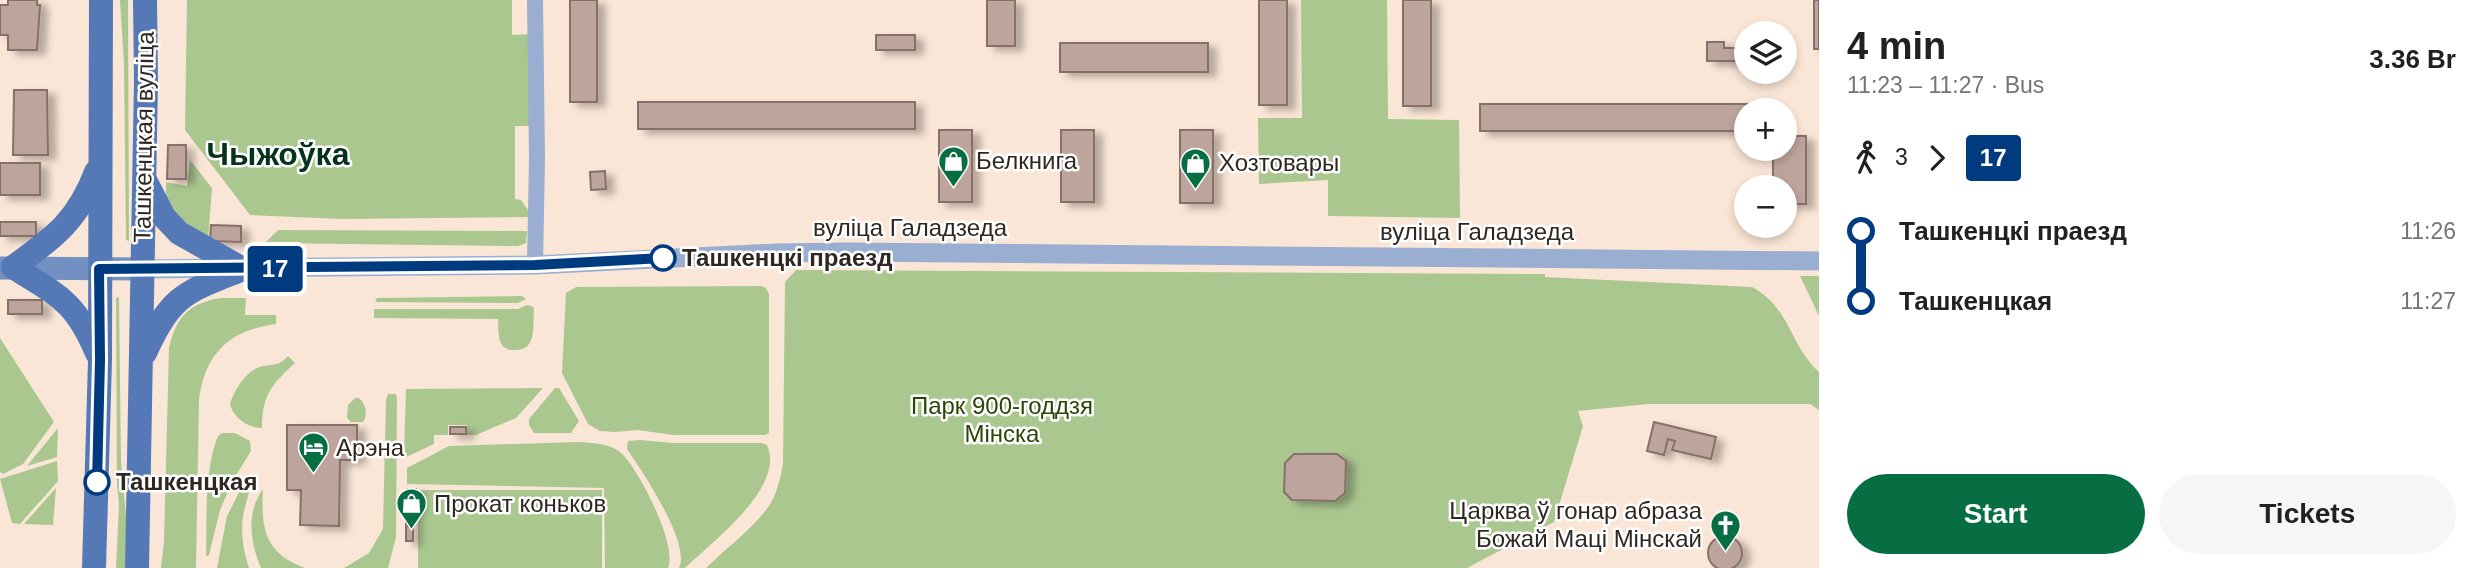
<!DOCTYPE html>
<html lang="en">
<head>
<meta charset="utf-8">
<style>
  body { margin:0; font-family:Helvetica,sans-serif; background:#f6f6f6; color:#202124; height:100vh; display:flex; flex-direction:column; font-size:26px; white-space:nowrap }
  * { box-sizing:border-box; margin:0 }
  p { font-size:23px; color:#757577 }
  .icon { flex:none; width:38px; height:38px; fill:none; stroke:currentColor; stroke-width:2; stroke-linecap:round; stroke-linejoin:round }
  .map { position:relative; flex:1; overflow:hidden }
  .drawer { display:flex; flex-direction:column; background:#fff; width:665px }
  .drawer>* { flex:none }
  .badge { padding:0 14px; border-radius:5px; font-size:24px; line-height:46px }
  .controls { position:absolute; left:1734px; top:21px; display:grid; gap:14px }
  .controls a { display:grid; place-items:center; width:63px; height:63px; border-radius:50%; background:#fff; box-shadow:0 4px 10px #0003; font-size:35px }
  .map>.badge { position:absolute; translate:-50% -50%; box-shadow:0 0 0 4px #fff }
  .legs { display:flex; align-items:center; gap:10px; height:77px; padding:0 28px; font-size:23px }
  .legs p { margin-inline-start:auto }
  .summary { display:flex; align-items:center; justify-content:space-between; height:119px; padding:0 28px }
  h1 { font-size:38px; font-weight:600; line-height:52px }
  .button { display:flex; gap:14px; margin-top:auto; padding:14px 28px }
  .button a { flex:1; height:80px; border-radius:42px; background:#076d43; color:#fff; font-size:28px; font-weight:600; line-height:80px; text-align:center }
  .button a+a { background:#f6f6f6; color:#202124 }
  ul { padding:0 28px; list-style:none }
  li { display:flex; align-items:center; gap:24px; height:70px; font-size:26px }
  li i { display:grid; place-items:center; width:10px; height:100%; margin:0 9px; background:currentColor }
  li i::after { content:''; width:18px; height:18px; margin:-9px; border:5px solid; border-radius:50%; background:#fff }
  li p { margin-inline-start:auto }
  li:first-child i { background:linear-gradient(#0000 50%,currentColor 0) }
  li:last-child i { background:linear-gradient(currentColor 50%,#0000 0) }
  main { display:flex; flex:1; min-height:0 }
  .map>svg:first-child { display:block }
  .green { fill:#abc790 }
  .building { fill:#bda49d; stroke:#87706a; stroke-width:2; filter:url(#shadow) }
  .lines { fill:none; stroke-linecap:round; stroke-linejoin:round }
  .minor { stroke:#99aed0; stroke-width:16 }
  .tertiary { stroke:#99aed0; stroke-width:19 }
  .secondary { stroke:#7290c2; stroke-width:23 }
  .primary { stroke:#5579b7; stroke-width:24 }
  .line-1-casing { stroke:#fff; stroke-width:16 }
  .line-1 { stroke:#003b80; stroke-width:10 }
  .stop-1-dot { fill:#fff; stroke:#003b80; stroke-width:3.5 }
  .labels { text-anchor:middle; stroke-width:5; stroke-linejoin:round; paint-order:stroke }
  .street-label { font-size:24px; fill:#2f2722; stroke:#fff }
  .poi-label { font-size:24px; fill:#2f2722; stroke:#fff; text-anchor:start }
  .stop-label { font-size:24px; font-weight:bold; fill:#2f2722; stroke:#fff; text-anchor:start }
  .park-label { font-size:24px; fill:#2c4606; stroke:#fff }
  .district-label { font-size:32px; font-weight:bold; fill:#07331e; stroke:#fff }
</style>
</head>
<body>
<main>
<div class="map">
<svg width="1819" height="568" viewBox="0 0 1819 568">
  <defs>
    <filter id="shadow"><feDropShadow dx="8" dy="4.5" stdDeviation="3.5" flood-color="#0004"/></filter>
  </defs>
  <rect width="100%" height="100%" fill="#fae6d6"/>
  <g class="green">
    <path d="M 120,0 L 128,0 L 129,241 L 126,240 L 124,64 Z"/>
    <path d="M 187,0 L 512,0 L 512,35 L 529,34 L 531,126 L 515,126 L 515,199 L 521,200 L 528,210 L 528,217 L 341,219 L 250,215 L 185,130 Z"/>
    <path d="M 1301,0 L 1387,0 L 1388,119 L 1459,120 L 1460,218 L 1328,216 L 1328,180 L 1259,184 L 1258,118 L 1302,118 Z"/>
    <path d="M 190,160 L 212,188 L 208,241 L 190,235 L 166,199 L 166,182 L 187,186 Z"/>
    <path d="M 278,230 L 527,231 L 526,243 L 518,246 L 265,243 Z"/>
    <path d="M 796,270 L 1545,274 L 1545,277 L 1752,287 C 1790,307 1790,346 1819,372 L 1819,410 L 1810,404 L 1648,404 L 1578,411 L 1583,426 L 1554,522 L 1467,568 L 706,568 C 726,548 758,525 772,501 C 778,489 781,476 783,464 L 785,282 Z"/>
    <path d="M 1800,276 L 1819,276 L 1819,316 Z"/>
    <path d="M 761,286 L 766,288 L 769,294 L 769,433 L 765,435 L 673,435 L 638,430 L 615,432 L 600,431 L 588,424 L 562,373 L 566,293 L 576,287 Z"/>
    <path d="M 522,296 L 526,299 L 518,303 L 375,302 L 377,298 Z"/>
    <path d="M 119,297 L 121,462 L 128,537 L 126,568 L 116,568 L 119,505 L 117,484 L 116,298 Z"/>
    <path d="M 221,298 L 246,298 L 245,315 L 276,315 L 276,324 C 230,330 205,353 199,400 L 196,568 L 161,568 L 164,542 L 169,348 C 176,318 188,303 221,298 Z"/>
    <path d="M 527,305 L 532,306 L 534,309 C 533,319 535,336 529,344 C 526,349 519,350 514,350 C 496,350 499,332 498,319 L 374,318 L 374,309 L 518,309 Z"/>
    <path d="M 0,338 L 54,422 L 23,464 L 3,474 L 0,472 Z"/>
    <path d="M 288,356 L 295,363 C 272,384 262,395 262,428 C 248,428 232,417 230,403 C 236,388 246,370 263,366 C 275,364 279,366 288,356 Z"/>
    <path d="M 543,388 L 516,418 L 476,435 L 467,435 L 467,425 L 448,425 L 448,435 L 434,435 L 434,444 L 406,457 L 404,454 L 406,389 Z"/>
    <path d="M 555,388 L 559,388 L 579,421 L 571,433 L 534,433 L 529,425 L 529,419 Z"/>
    <path d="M 388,394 L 396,394 L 397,399 L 396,537 L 388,568 L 344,568 L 369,553 L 383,529 L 386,400 Z"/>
    <path d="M 355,398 L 359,398 C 366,404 368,415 363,422 L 351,422 L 347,418 L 348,405 Z"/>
    <path d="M 58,428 L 57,457 L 27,466 Z"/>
    <path d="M 222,433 L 235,433 L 250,441 L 251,451 L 232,482 L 220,510 L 209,555 L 206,556 C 207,519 204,470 218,436 Z"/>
    <path d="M 640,440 L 673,443 L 762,443 L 767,445 C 786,487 712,542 685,568 L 679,568 C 691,543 642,471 627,449 L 628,441 Z"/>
    <path d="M 578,442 C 591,443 609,443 620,452 C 638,467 678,545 668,568 L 605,568 L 604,488 L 407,484 L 407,468 L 449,446 Z"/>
    <path d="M 57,461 L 58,481 L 20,524 L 12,523 L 0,479 Z"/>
    <path d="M 247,477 L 250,477 C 251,489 247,499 244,511 C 240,530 243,550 249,568 L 217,568 L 227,516 Z"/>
    <path d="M 56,488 L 53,525 L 24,524 Z"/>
    <path d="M 263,489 C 261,528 264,553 305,568 L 261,568 C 250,542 246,512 263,489 Z"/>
    <rect x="418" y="490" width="184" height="78"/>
  </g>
  <g class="building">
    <path d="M 8,0 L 37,0 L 37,5 L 40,5 L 37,50 L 8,50 L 8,35 L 0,35 L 0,5 L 8,5 Z"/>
    <rect x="570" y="0" width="27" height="102"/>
    <rect x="987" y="0" width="28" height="46"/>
    <rect x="1259" y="0" width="28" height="105"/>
    <rect x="1403" y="0" width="28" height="106"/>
    <rect x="1814" y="0" width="5" height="49"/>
    <rect x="876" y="35" width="39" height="15"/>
    <path d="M 1707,42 L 1724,42 L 1724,48 L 1746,48 L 1746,61 L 1707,61 Z"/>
    <rect x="1060" y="43" width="148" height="29"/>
    <path d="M 14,90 L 47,90 L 48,155 L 13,155 Z"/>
    <rect x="638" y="102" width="277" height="27"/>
    <path d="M 1480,104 L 1757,104 L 1757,110 L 1746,110 L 1746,131 L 1480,131 Z"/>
    <rect x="939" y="130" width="33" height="72"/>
    <rect x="1061" y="130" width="33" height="72"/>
    <rect x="1180" y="130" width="33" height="73"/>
    <path d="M 1785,136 L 1806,136 L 1806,204 L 1785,204 L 1785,187 L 1773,187 L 1773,149 L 1785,149 Z"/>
    <path d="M 168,145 L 186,145 L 186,179 L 167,179 Z"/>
    <rect x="0" y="163" width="40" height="32"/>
    <path d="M 605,171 L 606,189 L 591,190 L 590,172 Z"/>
    <rect x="0" y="222" width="36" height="14"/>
    <path d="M 211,225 L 241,226 L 241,242 L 210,241 Z"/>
    <rect x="8" y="300" width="34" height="14"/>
    <path d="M 1654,422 L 1716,437 L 1711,459 L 1672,450 L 1675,441 L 1668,439 L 1664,455 L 1647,451 Z"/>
    <path d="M 287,425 L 357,425 L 357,460 L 340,460 L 339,526 L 300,525 L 301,490 L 287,490 Z"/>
    <rect x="450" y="427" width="16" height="7"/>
    <path d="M 1294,454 L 1337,454 L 1346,461 L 1345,493 L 1335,501 L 1292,500 L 1284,492 L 1285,463 Z"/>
    <path d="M 407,489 L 416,489 L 416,510 L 406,510 Z"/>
    <rect x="406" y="512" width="7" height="14"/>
    <path d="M 406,526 L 413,527 L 413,541 L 406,541 Z"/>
    <circle cx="1725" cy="553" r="17"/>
  </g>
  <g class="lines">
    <path class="minor" d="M 535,265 L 537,158 L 535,0"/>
    <path class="tertiary" d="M 142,269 L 535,265 L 776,253 L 847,252 L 1819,261"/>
    <path class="secondary" d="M 0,268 L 142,269"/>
    <g class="primary">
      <path d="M 96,172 C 77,222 54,237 13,267 C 59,296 75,301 97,353"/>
      <path d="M 146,182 L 164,217 L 179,233 L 243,269"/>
      <path d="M 145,353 C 171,294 186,292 243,269"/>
      <path d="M 94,568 L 100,360 L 101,0"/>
      <path d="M 137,568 L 146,82 L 145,0"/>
    </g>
  </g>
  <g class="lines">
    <defs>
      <path id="line-1" d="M 97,482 L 100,360 L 99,269 L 535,265 L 663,258"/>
    </defs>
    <use href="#line-1" class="line-1-casing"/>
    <use href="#line-1" class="line-1"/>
  </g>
  <defs>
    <symbol id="shop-pin" viewBox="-11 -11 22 30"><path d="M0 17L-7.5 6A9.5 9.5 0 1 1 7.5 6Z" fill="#076d43" stroke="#fff"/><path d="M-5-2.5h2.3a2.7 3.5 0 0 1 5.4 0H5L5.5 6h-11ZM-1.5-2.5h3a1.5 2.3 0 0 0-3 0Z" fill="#fff"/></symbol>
    <symbol id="hotel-pin" viewBox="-11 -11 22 30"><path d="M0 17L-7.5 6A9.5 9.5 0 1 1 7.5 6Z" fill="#076d43" stroke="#fff"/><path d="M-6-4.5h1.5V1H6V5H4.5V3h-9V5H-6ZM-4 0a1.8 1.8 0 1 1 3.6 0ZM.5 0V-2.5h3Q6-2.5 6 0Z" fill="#fff"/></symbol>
    <symbol id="church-pin" viewBox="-11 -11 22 30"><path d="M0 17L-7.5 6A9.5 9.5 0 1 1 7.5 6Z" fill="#076d43" stroke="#fff"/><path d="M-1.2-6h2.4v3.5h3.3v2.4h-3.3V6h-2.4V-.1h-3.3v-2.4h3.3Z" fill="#fff"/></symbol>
  </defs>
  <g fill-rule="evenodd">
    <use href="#shop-pin" x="936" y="144" width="35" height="47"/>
    <use href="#shop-pin" x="1178" y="146" width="35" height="47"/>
    <use href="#hotel-pin" x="296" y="430" width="35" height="47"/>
    <use href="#shop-pin" x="394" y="486" width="35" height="47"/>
    <use href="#church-pin" x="1708" y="508" width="35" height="47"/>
  </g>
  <g class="stop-1-dot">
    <circle cx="663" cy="258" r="12"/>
    <circle cx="97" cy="482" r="12"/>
  </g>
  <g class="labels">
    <g class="street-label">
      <text transform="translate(144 137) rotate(-89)" y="8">Ташкенцкая вуліца</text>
      <text x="910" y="236">вуліца Галадзеда</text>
      <text x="1477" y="240">вуліца Галадзеда</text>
    </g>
    <g class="poi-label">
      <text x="976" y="169">Белкнига</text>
      <text x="1219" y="171">Хозтовары</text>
      <text x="336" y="456">Арэна</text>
      <text x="434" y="512">Прокат коньков</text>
      <text x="1702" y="519" text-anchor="end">Царква ў гонар абраза<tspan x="1702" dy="28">Божай Маці Мінскай</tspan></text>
    </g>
    <g class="stop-label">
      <text x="682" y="266">Ташкенцкі праезд</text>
      <text x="116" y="490">Ташкенцкая</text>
    </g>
    <g class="park-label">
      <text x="1002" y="414">Парк 900-годдзя<tspan x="1002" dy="28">Мінска</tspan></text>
    </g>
    <g class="district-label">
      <text x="278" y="165">Чыжоўка</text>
    </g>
  </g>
</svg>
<div class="controls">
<a><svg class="icon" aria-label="layers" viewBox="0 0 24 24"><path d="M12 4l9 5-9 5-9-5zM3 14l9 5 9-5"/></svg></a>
<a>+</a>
<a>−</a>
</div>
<b class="badge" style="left:275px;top:269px;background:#003b80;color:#fff">17</b>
</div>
<section class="drawer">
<div class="summary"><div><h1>4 min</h1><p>11:23 – 11:27 · Bus</p></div><b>3.36 Br</b></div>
<div class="legs"><svg class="icon" aria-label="walk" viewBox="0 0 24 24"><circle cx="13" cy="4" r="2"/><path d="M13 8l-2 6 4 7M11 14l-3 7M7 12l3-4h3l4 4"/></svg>3<svg class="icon" aria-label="forward" viewBox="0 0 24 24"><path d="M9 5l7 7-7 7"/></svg><b class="badge" style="background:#003b80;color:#fff">17</b></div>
<ul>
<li><i style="color:#003b80"></i><b>Ташкенцкі праезд</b><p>11:26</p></li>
<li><i style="color:#003b80"></i><b>Ташкенцкая</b><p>11:27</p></li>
</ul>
<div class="button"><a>Start</a><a>Tickets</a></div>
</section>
</main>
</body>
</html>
